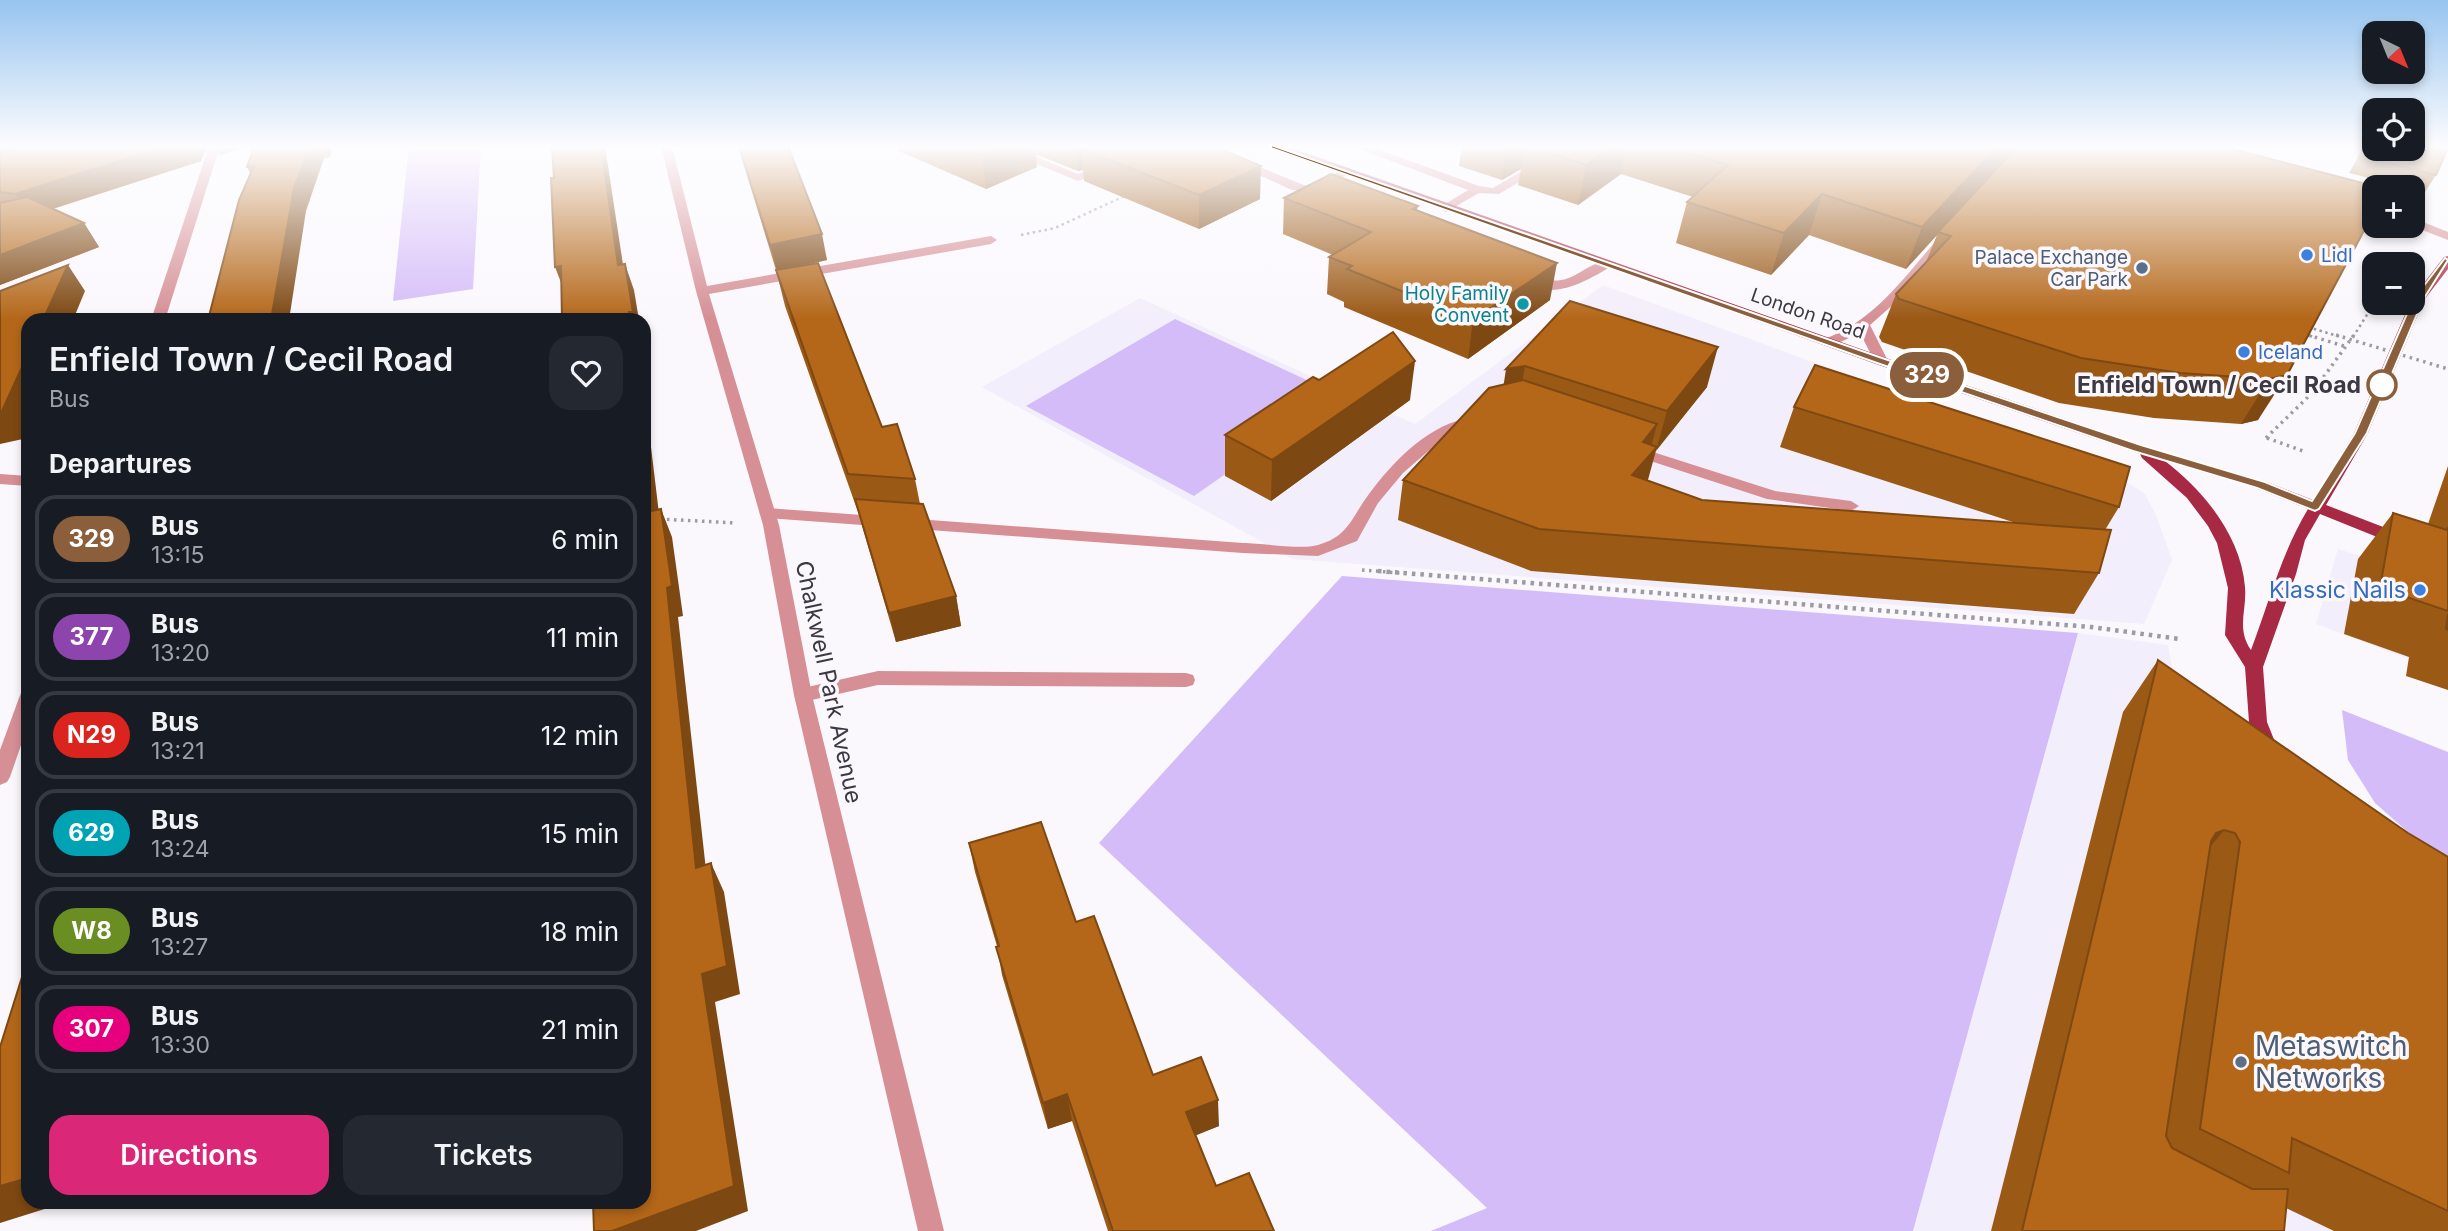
<!DOCTYPE html>
<html lang="en">
<head>
<meta charset="utf-8">
<style>
  body { margin:0; font-family:Inter,sans-serif; background:#242831; color:#f1f3f6; height:100vh; display:flex; flex-direction:column; font-size:26px; white-space:nowrap }
  * { box-sizing:border-box; margin:0 }
  p { font-size:23px; color:#9ea1a6 }
  .icon { flex:none; width:38px; height:38px; fill:none; stroke:currentColor; stroke-width:2; stroke-linecap:round; stroke-linejoin:round }
  .map { position:relative; flex:1; overflow:hidden }
  .drawer { position:absolute; left:21px; top:313px; width:630px; height:896px; display:flex; flex-direction:column; background:#171b24; border-radius:21px; box-shadow:0 4px 10px #0003 }
  .drawer>* { flex:none }
  .badge { padding:0 14px; border-radius:23px; font-size:24px; line-height:46px }
  .needle { width:46px; rotate:137deg }
  .fabs { position:absolute; left:2362px; top:21px; display:grid; gap:14px }
  .fabs a { display:grid; place-items:center; width:63px; height:63px; border-radius:14px; background:#171b24; box-shadow:0 4px 10px #0003; font-size:35px }
  .map>.badge { position:absolute; translate:-50% -50%; box-shadow:0 0 0 4px #fff }
  h2 { padding:0 28px; font-size:26px; line-height:63px }
  .round { display:grid; place-items:center; flex:none; width:74px; height:74px; border-radius:21px; background:#242831 }
  .headline { display:flex; align-items:center; justify-content:space-between; height:119px; padding:0 28px }
  h1 { font-size:33px; font-weight:600; line-height:52px }
  .primary-button { display:flex; gap:14px; margin-top:auto; padding:14px 28px }
  .primary-button a { flex:1; height:80px; border-radius:21px; background:#db2777; color:#fff; font-size:28px; font-weight:600; line-height:80px; text-align:center }
  .primary-button a+a { background:#242831; color:#f1f3f6 }
  ul { padding:0; list-style:none }
  li { display:flex; align-items:center; gap:21px; height:88px; margin:0 14px 10px; padding:0 14px; border:4px solid #363941; border-radius:21px }
  li div { flex:1 }
  li b { display:block; font-size:26px }
  li em { font-style:normal }
  li .badge { min-width:77px; font-weight:700; text-align:center }
  .map>svg:first-child { display:block }
  .built { fill:#f3eefb }
  .green { fill:#d4bcf8 }
  .lines { fill:none; stroke-linecap:round; stroke-linejoin:round }
  .path-far2 { stroke:#9d9aa2; stroke-width:2.5; stroke-dasharray:2.5 3.5; stroke-linecap:butt }
  .path-far1 { stroke:#9d9aa2; stroke-width:3.5; stroke-dasharray:2.5 4.5; stroke-linecap:butt }
  .path { stroke:#9d9aa2; stroke-width:4.5; stroke-dasharray:3.5 5; stroke-linecap:butt }
  .lane { fill:#d58f95; fill-rule:evenodd }
  .street { fill:#d58f95; fill-rule:evenodd }
  .primary { fill:#a72943; fill-rule:evenodd }
  .path-bridge-far1 { stroke:#9d9aa2; stroke-width:2.5; stroke-dasharray:2.5 3.5; stroke-linecap:butt }
  .path-bridge { stroke:#9d9aa2; stroke-width:3.5; stroke-dasharray:2.5 4.5; stroke-linecap:butt }
  .wall { fill:#9b5916 }
  .shaded-wall { fill:#7e4812 }
  .building { fill:#b46719; stroke:#7e4812; stroke-width:2 }
  .line { fill:#8b5e3c; stroke:#fff; stroke-width:2 }
  .shop-dot { fill:#3f7fe0; stroke:#faf8fd; stroke-width:2.5 }
  .service-dot { fill:#5c6f8a; stroke:#faf8fd; stroke-width:2.5 }
  .culture-dot { fill:#0f9aa8; stroke:#faf8fd; stroke-width:2.5 }
  .stop-dot { fill:#fff; stroke:#8b5e3c; stroke-width:3.5 }
  .labels { text-anchor:middle; stroke-width:7; stroke-linejoin:round; paint-order:stroke }
  .far-shop-label { font-size:19px; fill:#366cbe; stroke:#faf8fd; text-anchor:start }
  .far-service-label { font-size:19px; fill:#4e5e75; stroke:#faf8fd; text-anchor:end }
  .far-culture-label { font-size:19px; fill:#0d838f; stroke:#faf8fd; text-anchor:end }
  .far-street-label { font-size:19px; fill:#3c3943; stroke:#faf8fd }
  .stop-label { font-size:23px; font-weight:bold; fill:#3c3943; stroke:#faf8fd; text-anchor:end }
  .shop-label { font-size:23px; fill:#366cbe; stroke:#faf8fd; text-anchor:end }
  .street-label { font-size:23px; fill:#3c3943; stroke:#faf8fd }
  .near-service-label { font-size:28px; fill:#4e5e75; stroke:#faf8fd; text-anchor:start }
</style>
</head>
<body>
<div class="map">
<svg width="2448" height="1231" viewBox="0 0 2448 1231">
  <rect width="100%" height="100%" fill="#faf8fd"/>
  <g class="built">
    <path d="M 1603,285 L 2107,470 L 2145,494 L 2157,517 L 2172,560 L 2144,624 L 1293,559 L 982,387 L 1140,298 L 1415,424 Z"/>
    <path d="M 2338,549 L 2448,583 L 2448,674 L 2316,624 Z"/>
    <path d="M 2078,633 L 2168,645 L 2176,689 L 2448,1231 L 1913,1231 Z"/>
  </g>
  <g class="green">
    <path d="M 409,146 L 481,146 L 473,289 L 393,301 Z"/>
    <path d="M 1175,319 L 1339,395 L 1194,496 L 1026,406 Z"/>
    <path d="M 1342,576 L 2078,633 L 1913,1231 L 1431,1231 L 1487,1208 L 1099,843 Z"/>
    <path d="M 2342,710 L 2448,752 L 2448,862 L 2425,847 L 2375,803 L 2348,760 Z"/>
  </g>
  <g class="lines">
    <g class="path-far2">
      <path d="M 2364,220 L 2375,223"/>
      <path d="M 1021,235 L 1055,228 L 1127,195"/>
      <path d="M 2304,334 L 2314,337"/>
      <path d="M 2353,337 L 2375,302"/>
    </g>
    <g class="path-far1">
      <path d="M 2308,335 L 2347,347"/>
      <path d="M 2266,438 L 2312,393 L 2354,335"/>
      <path d="M 2267,438 L 2303,451"/>
      <path d="M 660,519 L 735,523"/>
      <path d="M 1362,570 L 1400,573"/>
    </g>
    <path class="path" d="M 1378,571 L 2091,627 L 2180,639"/>
    <g class="lane">
      <path d="M 993,146 L 1009,146 L 1078,174 L 1103,165 L 1109,168 L 1078,181 Z"/>
      <path d="M 1194,146 L 1209,146 L 1306,186 L 1343,170 L 1353,172 L 1311,192 L 1292,190 Z"/>
      <path d="M 1352,146 L 1369,146 L 1479,186 L 1493,188 L 1565,146 L 1579,146 L 1499,194 L 1479,193 L 1446,212 L 1442,210 L 1442,206 L 1468,190 Z"/>
      <path d="M 1944,235 L 1950,239 L 1948,242 L 1896,302 L 1870,325 L 1888,361 L 1886,364 L 1876,364 L 1860,333 L 1834,345 L 1824,345 L 1824,339 C 1874,322 1906,275 1940,236 Z"/>
      <path d="M 1606,260 L 1610,261 L 1610,267 C 1587,281 1551,302 1526,281 L 1532,277 C 1573,288 1572,271 1606,260 Z"/>
      <path d="M 1464,419 L 1471,423 L 1469,426 L 1434,446 L 1403,473 L 1378,503 L 1357,541 L 1318,556 L 1243,553 L 767,518 L 759,513 L 767,508 L 1243,543 C 1263,543 1300,550 1318,545 C 1349,536 1351,518 1369,494 C 1392,463 1425,428 1464,419 Z"/>
      <path d="M 1631,445 L 1775,491 L 1851,501 L 1859,506 L 1851,511 L 1767,499 L 1626,453 L 1623,450 Z"/>
      <path d="M 878,671 L 1186,673 L 1193,675 L 1195,680 L 1193,685 L 1186,687 L 878,685 L 803,702 L 796,700 L 794,695 L 796,690 L 803,688 Z"/>
    </g>
    <g class="street">
      <path d="M 209,146 L 220,146 L 165,320 L 151,320 Z"/>
      <path d="M 661,146 L 672,146 L 707,286 L 991,236 L 997,240 L 991,244 L 709,294 L 779,525 L 812,695 L 944,1231 L 918,1231 L 794,695 L 763,525 L 696,291 Z"/>
      <path d="M 2413,218 L 2448,232 L 2448,240 L 2412,226 Z"/>
      <path d="M 0,474 L 28,476 L 28,486 L 0,484 Z"/>
      <path d="M 28,691 L 28,725 L 10,777 L 7,782 L 0,785 L 0,750 L 19,698 L 21,693 Z"/>
    </g>
    <path class="primary" d="M 1269,146 L 1286,146 L 1886,358 L 2142,445 L 2267,482 L 2313,500 L 2354,433 L 2410,303 L 2413,303 L 2413,297 L 2444,257 L 2448,256 L 2448,269 L 2424,300 L 2368,433 L 2326,505 L 2404,535 L 2406,539 L 2398,544 L 2392,543 L 2320,514 L 2305,540 L 2296,574 L 2263,667 L 2267,722 L 2279,752 L 2276,757 L 2269,759 L 2262,757 L 2249,722 L 2245,667 L 2225,635 L 2228,588 L 2217,543 L 2208,526 L 2187,498 L 2142,458 L 2140,454 L 1876,364 ZM 2165,461 L 2255,488 L 2308,509 C 2282,552 2269,602 2251,650 C 2236,628 2247,611 2245,587 C 2241,536 2204,491 2165,461 Z"/>
    <path class="path-bridge-far1" d="M 2308,327 L 2341,337"/>
    <path class="path-bridge" d="M 2336,335 L 2448,369"/>
  </g>
  <g class="wall">
    <path d="M 0,146 L 207,146 L 201,161 L 53,209 L 84,223 L 99,247 L 0,285 Z"/>
    <path d="M 738,146 L 788,146 L 827,260 L 804,265 L 882,427 L 915,479 L 920,504 L 956,596 L 961,626 L 896,642 L 858,512 L 785,306 L 776,270 Z"/>
    <path d="M 898,146 L 1214,146 L 1260,199 L 1199,229 L 1084,181 L 1083,170 L 1078,171 L 1035,154 L 1037,167 L 986,189 L 899,151 Z"/>
    <path d="M 1462,146 L 2221,146 L 2378,187 L 2258,420 L 2241,424 L 2154,418 L 2059,403 L 1882,342 L 1879,337 L 1896,294 L 1926,262 L 1937,235 L 1906,269 L 1809,235 L 1771,275 L 1676,243 L 1687,202 L 1693,197 L 1621,174 L 1578,205 L 1518,185 L 1521,169 L 1502,180 L 1459,166 Z"/>
    <path d="M 2359,156 L 2436,175 L 2425,192 L 2413,189 L 2413,187 L 2405,187 L 2349,173 Z"/>
    <path d="M 1284,198 L 1418,206 L 1417,210 L 1550,300 L 1468,359 L 1344,307 L 1344,302 L 1327,294 L 1329,257 L 1333,255 L 1283,234 Z"/>
    <path d="M 1570,301 L 1707,387 L 1655,451 L 1647,481 L 1702,500 L 2019,524 L 1780,447 L 1794,407 L 2119,507 L 2105,530 L 2099,573 L 2074,614 L 1531,571 L 1398,520 L 1403,480 L 1504,384 Z"/>
    <path d="M 1319,380 L 1410,400 L 1271,501 L 1225,476 L 1225,435 Z"/>
    <path d="M 2448,466 L 2448,690 L 2406,676 L 2409,657 L 2344,634 L 2358,559 L 2393,513 L 2428,524 Z"/>
    <path d="M 2158,660 L 2408,833 L 2448,857 L 2448,1231 L 2334,1231 L 2286,1208 L 2284,1231 L 1991,1231 L 2123,712 Z"/>
    <path d="M 969,843 L 1076,922 L 1153,1075 L 1219,1126 L 1195,1135 L 1216,1186 L 1274,1231 L 1108,1231 L 1072,1121 L 1048,1129 L 1002,975 L 997,946 L 975,872 Z"/>
  </g>
  <g class="shaded-wall">
    <path d="M 0,146 L 74,146 L 0,169 Z"/>
    <path d="M 166,146 L 207,146 L 201,161 L 29,216 L 15,194 Z"/>
    <path d="M 215,146 L 247,146 L 220,155 Z"/>
    <path d="M 310,146 L 332,146 L 330,157 L 324,158 L 306,211 L 289,320 L 271,320 L 294,188 Z"/>
    <path d="M 601,146 L 605,146 L 627,291 L 618,265 Z"/>
    <path d="M 1005,146 L 1035,146 L 1037,167 L 986,189 L 982,156 Z"/>
    <path d="M 1076,146 L 1103,146 L 1081,149 L 1083,170 L 1078,171 Z"/>
    <path d="M 1507,146 L 1525,146 L 1521,169 L 1502,180 Z"/>
    <path d="M 1612,146 L 1627,146 L 1621,174 L 1578,205 L 1586,165 Z"/>
    <path d="M 1998,146 L 2019,146 L 1938,232 L 1937,235 L 1906,269 L 1922,227 Z"/>
    <path d="M 254,166 L 259,189 L 247,167 Z"/>
    <path d="M 1261,166 L 1260,199 L 1199,229 L 1199,195 Z"/>
    <path d="M 1822,194 L 1809,235 L 1771,275 L 1784,233 Z"/>
    <path d="M 84,223 L 99,247 L 0,285 L 0,255 Z"/>
    <path d="M 822,234 L 827,260 L 777,271 L 770,245 Z"/>
    <path d="M 1557,263 L 1550,300 L 1468,359 L 1473,320 Z"/>
    <path d="M 625,264 L 634,290 L 639,320 L 630,320 Z"/>
    <path d="M 68,265 L 85,291 L 73,320 L 43,320 Z"/>
    <path d="M 561,266 L 565,293 L 555,267 Z"/>
    <path d="M 1718,347 L 1707,387 L 1656,451 L 1667,411 Z"/>
    <path d="M 28,354 L 28,428 L 23,439 L 0,444 L 0,412 Z"/>
    <path d="M 1415,361 L 1410,400 L 1271,501 L 1272,460 Z"/>
    <path d="M 1525,366 L 1518,406 L 1500,409 L 1506,369 Z"/>
    <path d="M 2287,375 L 2258,420 L 2241,424 L 2269,379 Z"/>
    <path d="M 644,388 L 662,539 L 651,511 L 644,446 Z"/>
    <path d="M 1657,424 L 1649,455 L 1657,447 L 1646,487 L 1632,475 L 1643,442 Z"/>
    <path d="M 661,509 L 672,537 L 683,616 L 678,617 L 709,897 L 696,868 L 667,588 Z"/>
    <path d="M 956,596 L 961,626 L 896,642 L 889,613 Z"/>
    <path d="M 2224,830 L 2182,882 L 2216,833 Z"/>
    <path d="M 711,863 L 724,892 L 740,994 L 715,1002 L 748,1211 L 696,1231 L 612,1231 L 702,974 Z"/>
    <path d="M 1067,1094 L 1072,1121 L 1048,1129 L 1043,1103 Z"/>
    <path d="M 1218,1100 L 1219,1126 L 1187,1139 L 1186,1112 Z"/>
    <path d="M 28,1178 L 28,1202 L 67,1202 L 0,1223 L 0,1186 Z"/>
  </g>
  <g class="building">
    <path d="M 25,146 L 166,146 L 15,194 L 0,192 L 0,154 Z"/>
    <path d="M 254,146 L 310,146 L 294,188 L 271,320 L 208,320 L 239,200 L 254,166 L 247,167 Z"/>
    <path d="M 552,146 L 601,146 L 618,265 L 625,264 L 633,312 L 629,312 L 630,320 L 562,320 L 561,266 L 555,267 L 551,178 L 554,178 Z"/>
    <path d="M 739,146 L 788,146 L 822,234 L 770,245 Z"/>
    <path d="M 958,146 L 1005,146 L 982,156 Z"/>
    <path d="M 1087,146 L 1214,146 L 1261,166 L 1199,195 L 1081,149 Z"/>
    <path d="M 1527,146 L 1612,146 L 1586,165 Z"/>
    <path d="M 1668,146 L 1998,146 L 1922,227 L 1822,194 L 1784,233 L 1687,202 L 1728,165 Z"/>
    <path d="M 2018,146 L 2221,146 L 2378,187 L 2375,187 L 2375,210 L 2287,375 L 2269,379 L 2180,373 L 2081,358 L 1899,299 L 1896,294 L 1951,236 L 1938,232 Z"/>
    <path d="M 2367,146 L 2375,146 L 2375,149 L 2413,149 L 2413,146 L 2448,146 L 2448,148 L 2436,175 L 2359,156 Z"/>
    <path d="M 1331,174 L 1418,206 L 1413,209 L 1557,263 L 1473,320 L 1347,269 L 1352,266 L 1329,257 L 1371,232 L 1284,198 Z"/>
    <path d="M 27,197 L 84,223 L 0,255 L 0,203 Z"/>
    <path d="M 818,263 L 882,427 L 897,424 L 915,479 L 848,474 L 776,270 Z"/>
    <path d="M 68,265 L 43,320 L 28,320 L 28,354 L 2,411 L 0,412 L 0,291 Z"/>
    <path d="M 1570,301 L 1718,347 L 1667,411 L 1525,366 L 1506,369 Z"/>
    <path d="M 1393,332 L 1415,361 L 1272,460 L 1225,435 L 1313,377 L 1319,380 Z"/>
    <path d="M 1815,365 L 2130,467 L 2119,507 L 1794,407 Z"/>
    <path d="M 1523,380 L 1657,424 L 1643,442 L 1657,447 L 1632,475 L 1702,500 L 2111,530 L 2099,573 L 1539,529 L 1403,480 L 1489,388 Z"/>
    <path d="M 644,446 L 651,511 L 661,509 L 672,586 L 667,588 L 696,868 L 711,863 L 727,966 L 702,974 L 734,1186 L 612,1231 L 594,1231 L 593,1202 L 644,1202 Z"/>
    <path d="M 855,499 L 923,504 L 956,596 L 889,613 Z"/>
    <path d="M 2393,513 L 2447,530 L 2448,527 L 2448,611 L 2380,588 Z"/>
    <path d="M 2448,614 L 2448,630 L 2446,629 Z"/>
    <path d="M 2158,660 L 2408,833 L 2448,857 L 2448,1211 L 2292,1138 L 2289,1173 L 2200,1129 L 2240,842 L 2235,833 L 2224,830 L 2216,833 L 2211,841 L 2166,1136 L 2172,1148 L 2252,1189 L 2288,1189 L 2284,1231 L 2022,1231 Z"/>
    <path d="M 1041,822 L 1076,922 L 1094,916 L 1153,1075 L 1201,1057 L 1218,1100 L 1186,1112 L 1216,1186 L 1249,1173 L 1274,1231 L 1113,1231 L 1067,1094 L 1043,1103 L 996,947 L 999,946 L 969,843 Z"/>
    <path d="M 28,958 L 28,1178 L 0,1186 L 0,1047 Z"/>
  </g>
  <linearGradient id="sky" x2="0" y2="1"><stop stop-color="#97c4ef"/><stop offset="0.46" stop-color="#fdfcfe"/><stop offset="1" stop-color="#fdfcfe" stop-opacity="0"/></linearGradient>
  <rect width="2448" height="319" fill="url(#sky)"/>
  <path class="line" d="M 1271,145 L 1885,359 L 2141,445 L 2265,482 L 2312,501 L 2355,433 L 2413,300 L 2445,258 L 2448,260 L 2423,300 L 2367,433 L 2319,509 L 2315,511 L 2257,488 L 2133,451 L 1877,363 L 1271,148 Z"/>
  <g class="shop-dot">
    <circle cx="2307" cy="255" r="7"/>
    <circle cx="2244" cy="352" r="7"/>
    <circle cx="2420" cy="590" r="7"/>
  </g>
  <g class="service-dot">
    <circle cx="2142" cy="268" r="7"/>
    <circle cx="2241" cy="1062" r="7"/>
  </g>
  <circle class="culture-dot" cx="1523" cy="304" r="7"/>
  <circle class="stop-dot" cx="2382" cy="385" r="14"/>
  <g class="labels">
    <g class="far-shop-label">
      <text x="2321" y="262">Lidl</text>
      <text x="2258" y="359">Iceland</text>
    </g>
    <g class="far-service-label">
      <text x="2128" y="264">Palace Exchange<tspan x="2128" dy="22">Car Park</tspan></text>
    </g>
    <g class="far-culture-label">
      <text x="1509" y="300">Holy Family<tspan x="1509" dy="22">Convent</tspan></text>
    </g>
    <g class="far-street-label">
      <text transform="translate(1808 313) rotate(19)" y="7">London Road</text>
    </g>
    <g class="stop-label">
      <text x="2361" y="393">Enfield Town / Cecil Road</text>
    </g>
    <g class="shop-label">
      <text x="2406" y="598">Klassic Nails</text>
    </g>
    <g class="street-label">
      <text transform="translate(829 682) rotate(78)" y="8">Chalkwell Park Avenue</text>
    </g>
    <g class="near-service-label">
      <text x="2255" y="1056">Metaswitch<tspan x="2255" dy="32">Networks</tspan></text>
    </g>
  </g>
</svg>
<div class="fabs">
<a><svg class="needle" viewBox="-14 -14 28 28"><path d="M0-13l5 13h-10z" fill="#e53935"/><path d="M0 13l5-13h-10z" fill="#9ea1a6"/></svg></a>
<a><svg class="icon" aria-label="locate" viewBox="0 0 24 24"><circle cx="12" cy="12" r="6"/><path d="M12 2v4M12 18v4M2 12h4M18 12h4"/></svg></a>
<a>+</a>
<a>−</a>
</div>
<b class="badge" style="left:1927px;top:375px;background:#8b5e3c;color:#fff">329</b>
<section class="drawer">
<div class="headline"><div><h1>Enfield Town / Cecil Road</h1><p>Bus</p></div><a class="round"><svg class="icon" aria-label="heart" viewBox="0 0 24 24"><path d="M12 20l-8-8c-3-5 5-10 8-4 3-6 11-1 8 4z"/></svg></a></div>
<h2>Departures</h2>
<ul>
<li><span class="badge" style="background:#8b5e3c;color:#fff">329</span><div><b>Bus</b><p>13:15</p></div><em>6 min</em></li>
<li><span class="badge" style="background:#8e44ad;color:#fff">377</span><div><b>Bus</b><p>13:20</p></div><em>11 min</em></li>
<li><span class="badge" style="background:#dc241f;color:#fff">N29</span><div><b>Bus</b><p>13:21</p></div><em>12 min</em></li>
<li><span class="badge" style="background:#00a3b4;color:#fff">629</span><div><b>Bus</b><p>13:24</p></div><em>15 min</em></li>
<li><span class="badge" style="background:#6b8e23;color:#fff">W8</span><div><b>Bus</b><p>13:27</p></div><em>18 min</em></li>
<li><span class="badge" style="background:#e6007e;color:#fff">307</span><div><b>Bus</b><p>13:30</p></div><em>21 min</em></li>
</ul>
<div class="primary-button"><a>Directions</a><a>Tickets</a></div>
</section>
</div>
</body>
</html>
